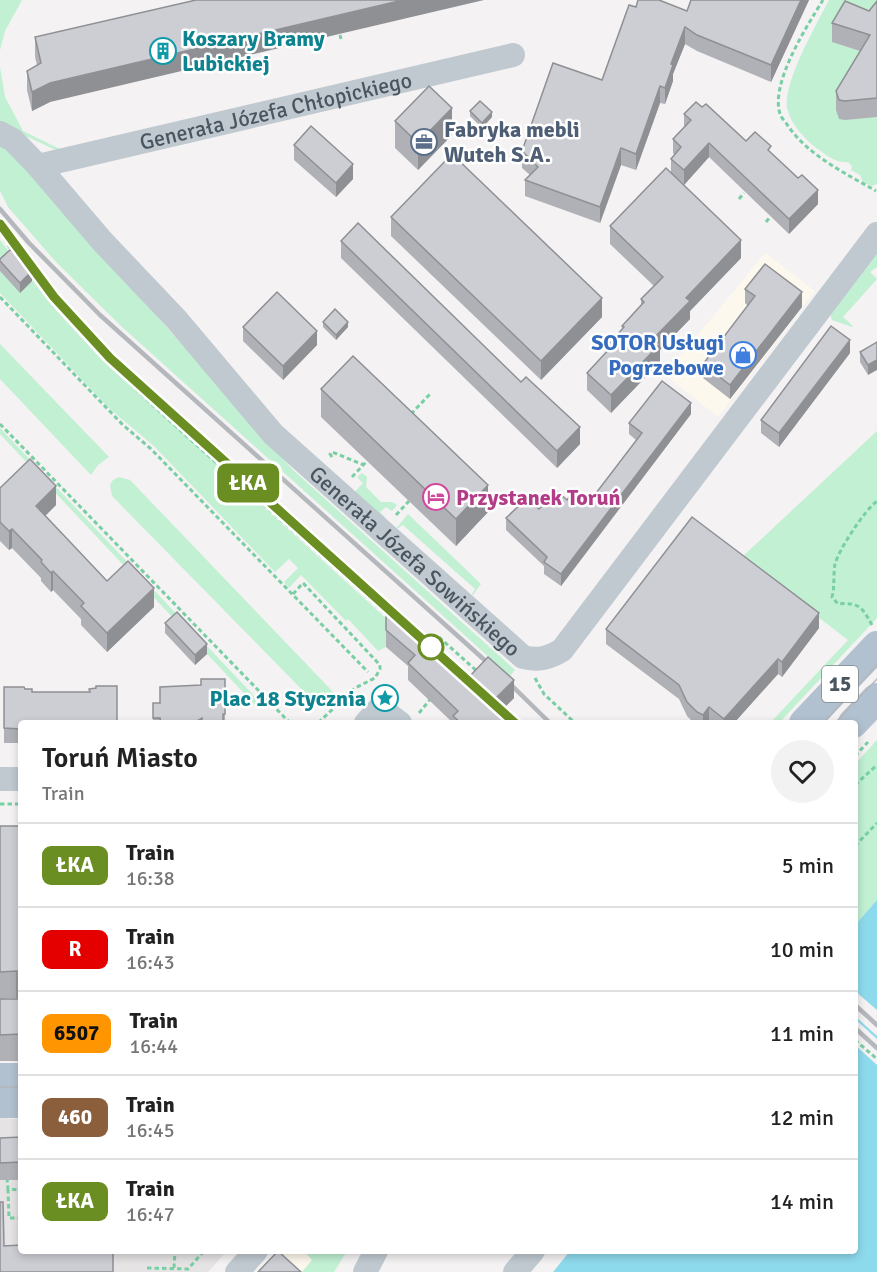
<!DOCTYPE html>
<html lang="en">
<head>
<meta charset="utf-8">
<style>
  body { margin:0; font-family:Signika,sans-serif; background:#f2f2f2; color:#222; height:100vh; display:flex; flex-direction:column; font-size:22px; white-space:nowrap }
  * { box-sizing:border-box; margin:0 }
  p { font-size:20px; color:#767676 }
  .icon { flex:none; width:33px; height:33px; fill:none; stroke:currentColor; stroke-width:2; stroke-linecap:round; stroke-linejoin:round }
  .map { position:relative; flex:1; overflow:hidden }
  .side { position:absolute; left:18px; top:720px; width:840px; height:534px; display:flex; flex-direction:column; background:#fff; border-radius:6px; box-shadow:0 3px 9px #0003 }
  .side>* { flex:none }
  .badge { padding:0 12px; border-radius:9px; font-size:21px; line-height:39px }
  .map>.badge { position:absolute; translate:-50% -50%; box-shadow:0 0 0 3px #fff }
  .round { display:grid; place-items:center; flex:none; width:63px; height:63px; border-radius:32px; background:#f2f2f2 }
  .headline { display:flex; align-items:center; justify-content:space-between; height:102px; padding:0 24px }
  h1 { font-size:28px; font-weight:600; line-height:45px }
  ul { padding:0; list-style:none }
  li { display:flex; align-items:center; gap:18px; height:84px; padding:0 24px; border-top:2px solid #e0e0e0 }
  li div { flex:1 }
  li b { display:block; font-size:22px }
  li em { font-style:normal }
  li .badge { min-width:66px; font-weight:700; text-align:center }
  .map>svg:first-child { display:block }
  .commercial { fill:#fdf8ed }
  .education { fill:#e5e3e4 }
  .green { fill:#c1f0d3 }
  .water { fill:#8edaed }
  .pier { fill:#f4f2f2 }
  .lines { fill:none; stroke-linecap:round; stroke-linejoin:round }
  .path { stroke:#79cfa4; stroke-width:3; stroke-dasharray:4.5 3; stroke-linecap:butt }
  .minor { stroke:#c0c9d0; stroke-width:24 }
  .major { stroke:#b2c1d0; stroke-width:30 }
  .tram { stroke:#b4b7bc; stroke-width:1.5 }
  .rail { stroke:#b4b7bc; stroke-width:4.5 }
  .wall { fill:#afb1b6 }
  .shaded-wall { fill:#8f9094 }
  .building { fill:#ccced4; stroke:#8f9094; stroke-width:1.5 }
  .line-casing { stroke:#fff; stroke-width:14 }
  .line { stroke:#6b8e23; stroke-width:9 }
  .stop-dot { fill:#fff; stroke:#6b8e23; stroke-width:3 }
  .labels { text-anchor:middle; stroke-width:5; stroke-linejoin:round; paint-order:stroke }
  .shield { fill:#fff; stroke:#80888f; stroke-width:1.5 }
  .shield-label { font-size:21px; font-weight:bold; fill:#49555f }
  .culture-label { font-size:22px; font-weight:bold; fill:#0d838f; stroke:#fff; text-anchor:start }
  .street-label { font-size:22px; fill:#49555f; stroke:#fff }
  .service-label { font-size:22px; font-weight:bold; fill:#4e5e75; stroke:#fff; text-anchor:start }
  .shop-label { font-size:22px; font-weight:bold; fill:#366cbe; stroke:#fff; text-anchor:end }
  .hotel-label { font-size:22px; font-weight:bold; fill:#b23c85; stroke:#fff; text-anchor:start }
</style>
</head>
<body>
<div class="map">
<svg width="877" height="1272" viewBox="0 0 877 1272">
  <rect width="100%" height="100%" fill="#f4f2f2"/>
  <g class="commercial">
    <path d="M 765,253 L 815,291 L 718,417 L 665,375 Z"/>
    <path d="M 282,1251 L 304,1251 L 313,1260 L 302,1272 L 263,1272 Z"/>
  </g>
  <path class="education" d="M 0,1118 L 21,1119 L 21,1251 L 227,1251 L 208,1272 L 0,1272 Z"/>
  <g class="green">
    <path d="M 0,0 L 22,0 L 5,31 L 0,50 Z"/>
    <path d="M 829,0 L 877,0 L 877,20 L 833,42 L 870,54 L 877,117 L 877,184 L 872,186 L 863,182 L 860,175 L 851,170 L 852,166 L 848,162 C 836,164 825,154 815,147 C 804,138 792,125 788,111 C 780,87 817,24 829,0 Z"/>
    <path d="M 0,67 L 5,97 L 23,131 L 64,151 L 60,152 L 0,124 Z"/>
    <path d="M 0,143 L 6,146 L 293,470 L 515,670 L 510,676 L 122,327 L 56,262 L 8,207 L 0,191 Z"/>
    <path d="M 0,240 L 55,309 L 102,360 L 400,631 L 386,647 L 378,651 L 348,619 L 346,621 L 301,575 L 289,588 L 284,582 L 298,568 L 289,559 L 275,572 L 154,446 L 110,409 L 0,293 Z"/>
    <path d="M 877,246 L 877,267 L 870,272 L 877,279 L 843,317 L 853,326 L 852,327 L 832,320 L 830,314 Z"/>
    <path d="M 0,344 L 109,457 L 98,465 L 91,475 L 0,379 Z"/>
    <path d="M 0,428 L 262,704 L 258,708 L 0,434 Z"/>
    <path d="M 877,431 L 877,618 L 779,723 L 770,723 L 848,640 L 741,558 Z"/>
    <path d="M 362,473 L 367,477 L 366,487 L 381,502 L 392,502 L 397,505 L 392,511 L 386,507 L 380,512 L 385,517 L 383,519 L 354,493 L 363,483 L 357,477 Z"/>
    <path d="M 119,477 L 130,480 L 336,695 L 321,709 L 112,496 L 110,485 L 113,480 Z"/>
    <path d="M 408,514 L 481,584 L 473,595 L 472,594 L 475,589 L 403,525 L 395,530 Z"/>
    <path d="M 877,740 L 877,900 L 855,925 L 855,764 Z"/>
    <path d="M 304,1251 L 347,1251 L 334,1272 L 302,1272 L 312,1260 Z"/>
  </g>
  <path class="water" d="M 877,900 L 877,1272 L 553,1272 L 570,1251 L 855,1251 L 855,925 Z"/>
  <g class="pier">
    <path d="M 855,991 L 877,1010 L 877,1036 L 855,1016 Z"/>
    <path d="M 855,1019 L 877,1039 L 877,1065 L 855,1045 Z"/>
  </g>
  <g class="lines">
    <g class="path">
      <path d="M 823,0 C 807,26 770,83 780,114 C 781,118 786,122 788,126 C 809,156 845,173 876,191"/>
      <path d="M 340,35 L 341,39"/>
      <path d="M 739,199 L 744,193"/>
      <path d="M 766,222 L 770,217"/>
      <path d="M 0,232 L 12,251"/>
      <path d="M 29,273 C 82,342 147,400 211,458 C 270,510 329,563 388,616"/>
      <path d="M 0,297 L 123,425 L 151,449 L 368,672"/>
      <path d="M 411,414 L 431,393"/>
      <path d="M 0,424 L 290,723"/>
      <path d="M 332,457 L 330,454 L 332,452 L 364,465"/>
      <path d="M 352,477 L 367,461"/>
      <path d="M 396,515 L 409,501"/>
      <path d="M 293,594 L 303,583 L 380,665 L 380,669 L 375,678 L 355,688 L 318,723"/>
      <path d="M 872,625 C 862,607 859,602 838,604 L 832,597 C 835,586 833,575 835,564 C 839,549 865,510 877,501"/>
      <path d="M 439,637 L 478,672"/>
      <path d="M 535,678 L 544,694 L 575,723"/>
      <path d="M 419,713 L 432,697"/>
      <path d="M 855,756 L 868,742"/>
      <path d="M 855,785 L 877,765"/>
      <path d="M 0,804 L 21,804"/>
      <path d="M 855,846 L 877,823"/>
      <path d="M 855,1040 L 877,1059"/>
      <path d="M 7,1178 L 8,1189 L 21,1190"/>
      <path d="M 8,1189 L 9,1218 L 21,1218"/>
      <path d="M 147,1268 L 188,1269 L 204,1251"/>
      <path d="M 174,1268 L 175,1251"/>
    </g>
    <g class="minor">
      <path id="s1" d="M 0,133 L 13,140 L 38,166 L 102,241 L 176,319 L 273,434 L 523,657 C 538,661 549,658 562,650 L 877,234"/>
      <path id="s2" d="M 38,166 L 513,55"/>
      <path d="M 366,723 L 380,708 L 400,723"/>
      <path d="M 0,779 L 21,779"/>
      <path d="M 237,1272 L 256,1251"/>
      <path d="M 365,1272 L 376,1251"/>
      <path d="M 515,1272 L 533,1251"/>
    </g>
    <g class="major">
      <path d="M 804,723 L 877,646"/>
      <path d="M 853,723 L 877,698"/>
      <path d="M 0,1078 L 21,1078"/>
      <path d="M 0,1103 L 21,1103"/>
    </g>
    <g class="tram">
      <path d="M 823,723 L 877,665"/>
      <path d="M 835,723 L 877,679"/>
      <path d="M 0,1087 L 21,1087"/>
    </g>
    <g class="rail">
      <path d="M 0,209 L 29,243 L 100,315 L 499,673 L 550,723"/>
      <path d="M 0,224 L 54,297 L 110,358 L 406,625"/>
      <path d="M 855,1005 L 877,1025"/>
      <path d="M 855,1028 L 877,1048"/>
    </g>
  </g>
  <g class="wall">
    <path d="M 691,0 L 809,0 L 771,82 L 697,51 L 685,44 L 673,74 L 673,81 L 665,104 L 660,103 L 636,170 L 621,165 L 600,223 L 525,196 L 525,180 L 530,175 L 522,168 L 522,151 L 602,80 L 636,7 L 687,11 Z"/>
    <path d="M 877,1 L 877,117 L 845,120 L 839,119 L 836,110 L 836,91 L 860,51 L 832,42 L 832,23 L 869,11 Z"/>
    <path d="M 35,37 L 50,102 L 32,111 L 27,90 L 27,71 L 37,65 L 35,57 Z"/>
    <path d="M 702,107 L 746,141 L 771,153 L 818,204 L 789,234 L 709,157 L 684,185 L 671,173 L 671,159 L 675,155 L 673,153 L 673,139 L 684,127 L 684,114 Z"/>
    <path d="M 470,111 L 492,117 L 482,128 L 470,116 Z"/>
    <path d="M 395,121 L 452,135 L 418,170 L 395,148 Z"/>
    <path d="M 294,145 L 353,179 L 336,197 L 294,160 Z"/>
    <path d="M 391,217 L 602,317 L 541,380 L 391,236 Z"/>
    <path d="M 610,226 L 741,258 L 690,311 L 690,319 L 660,350 L 660,362 L 611,413 L 587,390 L 587,373 L 609,349 L 609,344 L 622,330 L 622,326 L 641,305 L 641,299 L 654,286 L 610,244 Z"/>
    <path d="M 341,241 L 580,444 L 557,468 L 341,258 Z"/>
    <path d="M 0,259 L 32,281 L 20,293 L 0,271 Z"/>
    <path d="M 745,289 L 802,307 L 730,399 L 703,378 L 703,364 L 748,306 L 745,303 Z"/>
    <path d="M 323,322 L 348,327 L 336,340 L 323,327 Z"/>
    <path d="M 243,327 L 317,345 L 283,380 L 243,341 Z"/>
    <path d="M 877,342 L 868,375 L 860,362 L 860,352 Z"/>
    <path d="M 850,353 L 779,447 L 761,433 L 761,420 Z"/>
    <path d="M 321,389 L 488,512 L 456,546 L 321,417 Z"/>
    <path d="M 691,414 L 561,586 L 544,574 L 544,566 L 506,530 L 506,518 L 567,500 L 590,501 L 636,440 L 629,434 L 629,423 Z"/>
    <path d="M 0,488 L 56,505 L 45,516 L 107,581 L 154,607 L 107,652 L 81,625 L 81,619 L 53,590 L 51,592 L 41,581 L 41,578 L 12,548 L 9,550 L 0,541 Z"/>
    <path d="M 386,615 L 469,677 L 514,698 L 504,708 L 521,723 L 453,723 L 408,680 L 408,666 L 386,647 Z"/>
    <path d="M 165,623 L 207,654 L 195,665 L 165,633 Z"/>
    <path d="M 819,628 L 782,677 L 778,674 L 734,723 L 710,723 L 709,722 L 708,723 L 694,723 L 687,716 L 679,699 L 606,644 L 606,629 Z"/>
    <path d="M 225,679 L 225,723 L 153,723 L 153,703 L 160,703 Z"/>
    <path d="M 4,687 L 25,689 L 117,723 L 21,723 L 21,743 L 4,743 Z"/>
    <path d="M 0,826 L 21,826 L 21,940 L 20,940 L 20,944 L 21,944 L 21,1061 L 0,1061 L 0,999 L 17,999 L 17,998 L 0,999 Z"/>
    <path d="M 21,1137 L 21,1180 L 0,1180 L 0,1138 Z"/>
  </g>
  <g class="shaded-wall">
    <path d="M 403,0 L 484,0 L 50,102 L 32,111 L 32,92 L 50,83 Z"/>
    <path d="M 801,0 L 809,0 L 771,82 L 771,65 Z"/>
    <path d="M 685,27 L 685,44 L 673,74 L 673,81 L 665,104 L 665,88 L 671,64 Z"/>
    <path d="M 660,86 L 660,103 L 636,170 L 636,154 Z"/>
    <path d="M 452,108 L 452,135 L 418,170 L 418,143 Z"/>
    <path d="M 492,112 L 492,117 L 482,128 L 482,123 Z"/>
    <path d="M 709,143 L 709,157 L 684,185 L 684,170 Z"/>
    <path d="M 621,148 L 621,165 L 600,223 L 600,207 Z"/>
    <path d="M 353,164 L 353,179 L 336,197 L 336,183 Z"/>
    <path d="M 818,190 L 818,204 L 789,234 L 789,219 Z"/>
    <path d="M 741,240 L 741,258 L 690,311 L 690,319 L 660,350 L 660,362 L 611,413 L 611,395 L 686,298 Z"/>
    <path d="M 32,271 L 32,281 L 20,293 L 20,283 Z"/>
    <path d="M 802,292 L 802,307 L 730,399 L 730,385 Z"/>
    <path d="M 602,298 L 602,317 L 541,380 L 541,361 Z"/>
    <path d="M 348,322 L 348,327 L 336,340 L 336,335 Z"/>
    <path d="M 317,331 L 317,345 L 283,380 L 283,366 Z"/>
    <path d="M 850,340 L 850,353 L 779,447 L 779,433 Z"/>
    <path d="M 877,360 L 877,370 L 868,375 L 868,365 Z"/>
    <path d="M 691,403 L 691,414 L 561,586 L 561,574 Z"/>
    <path d="M 580,427 L 580,444 L 557,468 L 557,451 Z"/>
    <path d="M 488,485 L 488,512 L 456,546 L 456,519 Z"/>
    <path d="M 56,486 L 56,505 L 36,525 L 36,506 Z"/>
    <path d="M 12,529 L 12,548 L 9,550 L 9,531 Z"/>
    <path d="M 53,571 L 53,590 L 51,592 L 51,573 Z"/>
    <path d="M 154,588 L 154,607 L 107,652 L 107,633 Z"/>
    <path d="M 819,613 L 819,628 L 782,677 L 782,662 Z"/>
    <path d="M 207,644 L 207,654 L 195,665 L 195,655 Z"/>
    <path d="M 778,659 L 778,674 L 734,723 L 724,723 L 724,719 Z"/>
    <path d="M 514,680 L 514,698 L 495,717 L 495,699 Z"/>
    <path d="M 709,707 L 709,722 L 708,723 L 703,723 L 703,715 Z"/>
    <path d="M 202,718 L 202,723 L 194,723 Z"/>
  </g>
  <g class="building">
    <path d="M 196,0 L 403,0 L 50,83 L 32,92 L 27,71 L 41,63 L 35,37 Z"/>
    <path d="M 638,0 L 659,0 L 687,11 L 691,0 L 801,0 L 771,65 L 697,35 L 685,27 L 671,64 L 673,65 L 665,88 L 660,86 L 636,154 L 621,148 L 600,207 L 525,180 L 538,167 L 522,151 L 553,63 L 602,80 L 629,5 L 636,7 Z"/>
    <path d="M 845,1 L 869,11 L 877,1 L 877,98 L 845,101 L 839,100 L 836,91 L 870,35 L 832,23 Z"/>
    <path d="M 429,86 L 452,108 L 418,143 L 395,121 Z"/>
    <path d="M 480,101 L 492,112 L 482,123 L 470,111 Z"/>
    <path d="M 696,102 L 702,107 L 706,104 L 746,141 L 755,132 L 771,146 L 768,150 L 798,178 L 802,175 L 818,190 L 789,219 L 709,143 L 684,170 L 671,159 L 681,147 L 673,139 L 691,120 L 684,114 Z"/>
    <path d="M 311,126 L 353,164 L 336,183 L 294,145 Z"/>
    <path d="M 452,154 L 602,298 L 541,361 L 391,217 Z"/>
    <path d="M 666,168 L 741,240 L 686,298 L 690,301 L 653,339 L 660,344 L 611,395 L 587,373 L 612,346 L 609,344 L 624,327 L 622,326 L 644,302 L 641,299 L 663,277 L 610,226 Z"/>
    <path d="M 358,223 L 521,382 L 526,377 L 580,427 L 557,451 L 341,241 Z"/>
    <path d="M 11,249 L 32,271 L 20,283 L 0,261 L 0,259 Z"/>
    <path d="M 765,264 L 802,292 L 730,385 L 703,364 L 755,296 L 745,289 Z"/>
    <path d="M 277,292 L 317,331 L 283,366 L 243,327 Z"/>
    <path d="M 335,309 L 348,322 L 336,335 L 323,322 Z"/>
    <path d="M 831,326 L 850,340 L 779,433 L 761,420 Z"/>
    <path d="M 877,342 L 877,360 L 868,365 L 860,352 Z"/>
    <path d="M 353,356 L 488,485 L 456,519 L 321,389 Z"/>
    <path d="M 662,381 L 691,403 L 561,574 L 544,562 L 547,557 L 506,518 L 527,498 L 539,509 L 557,491 L 567,500 L 575,489 L 590,501 L 642,433 L 629,423 Z"/>
    <path d="M 30,459 L 56,486 L 36,506 L 107,581 L 128,561 L 154,588 L 107,633 L 81,606 L 84,603 L 53,571 L 51,573 L 41,562 L 42,560 L 12,529 L 9,531 L 0,522 L 0,488 Z"/>
    <path d="M 692,517 L 819,613 L 782,662 L 778,659 L 724,719 L 709,707 L 703,715 L 697,712 L 687,702 L 679,685 L 606,629 Z"/>
    <path d="M 177,612 L 207,644 L 195,655 L 165,623 Z"/>
    <path d="M 400,614 L 469,677 L 488,657 L 514,680 L 495,699 L 521,723 L 461,723 L 453,716 L 458,711 L 408,663 L 415,655 L 386,630 L 386,615 Z"/>
    <path d="M 201,679 L 225,679 L 225,714 L 223,714 L 223,723 L 202,723 L 202,718 L 194,723 L 161,723 L 160,718 L 153,718 L 153,703 L 160,703 L 160,687 L 201,685 Z"/>
    <path d="M 96,686 L 117,686 L 117,723 L 32,722 L 21,723 L 21,729 L 4,728 L 4,687 L 24,687 L 25,689 L 32,689 L 32,692 L 90,692 L 89,689 L 96,688 Z"/>
    <path d="M 0,826 L 21,826 L 21,913 L 20,913 L 20,944 L 21,944 L 21,1034 L 0,1035 L 0,999 L 17,999 L 17,971 L 0,972 Z"/>
    <path d="M 21,1137 L 21,1162 L 0,1163 L 0,1138 Z"/>
    <path d="M 0,1202 L 3,1202 L 4,1246 L 21,1245 L 21,1251 L 113,1251 L 113,1272 L 0,1272 Z"/>
    <path d="M 278,1251 L 301,1272 L 258,1272 Z"/>
  </g>
  <g class="lines">
    <defs>
      <path id="line" d="M 0,224 L 54,297 L 110,358 L 515,723"/>
    </defs>
    <use href="#line" class="line-casing"/>
    <use href="#line" class="line"/>
  </g>
  <defs>
    <symbol id="building-ring" viewBox="-11 -11 22 22"><circle r="9.5" fill="#fff" stroke="#0f9aa8" stroke-width="1.5"/><path d="M-4-6H4V6H1V3H-1V6H-4ZM-2.5-4.3h1.7v1.8h-1.7ZM.8-4.3h1.7v1.8H.8ZM-2.5-1h1.7V.8h-1.7ZM.8-1h1.7V.8H.8Z" fill="#0f9aa8"/></symbol>
    <symbol id="office-ring" viewBox="-11 -11 22 22"><circle r="9.5" fill="#fff" stroke="#5c6f8a" stroke-width="1.5"/><path d="M-6-3h4V-5.5h4V-3h4V5H-6ZM-1-4.5V-3h2v-1.5ZM-6 0V1H6V0Z" fill="#5c6f8a"/></symbol>
    <symbol id="shop-ring" viewBox="-11 -11 22 22"><circle r="9.5" fill="#fff" stroke="#3f7fe0" stroke-width="1.5"/><path d="M-5-2.5h2.3a2.7 3.5 0 0 1 5.4 0H5L5.5 6h-11ZM-1.5-2.5h3a1.5 2.3 0 0 0-3 0Z" fill="#3f7fe0"/></symbol>
    <symbol id="hotel-ring" viewBox="-11 -11 22 22"><circle r="9.5" fill="#fff" stroke="#d1479c" stroke-width="1.5"/><path d="M-6-4.5h1.5V1H6V5H4.5V3h-9V5H-6ZM-4 0a1.8 1.8 0 1 1 3.6 0ZM.5 0V-2.5h3Q6-2.5 6 0Z" fill="#d1479c"/></symbol>
    <symbol id="sight-ring" viewBox="-11 -11 22 22"><circle r="9.5" fill="#fff" stroke="#0f9aa8" stroke-width="1.5"/><path d="M0-6L1.8-2.2L6-1.7L2.9 1.2L3.7 5.4L0 3.3L-3.7 5.4L-2.9 1.2L-6-1.7L-1.8-2.2Z" fill="#0f9aa8"/></symbol>
  </defs>
  <g fill-rule="evenodd">
    <use href="#building-ring" x="148" y="36" width="30" height="30"/>
    <use href="#office-ring" x="409" y="127" width="30" height="30"/>
    <use href="#shop-ring" x="728" y="340" width="30" height="30"/>
    <use href="#hotel-ring" x="421" y="482" width="30" height="30"/>
    <use href="#sight-ring" x="370" y="683" width="30" height="30"/>
  </g>
  <circle class="stop-dot" cx="431" cy="647" r="12"/>
  <g class="labels">
    <rect class="shield" x="822" y="666" width="36" height="36" rx="4.5"/>
    <g class="shield-label">
      <text x="840" y="691">15</text>
    </g>
    <g class="culture-label">
      <text x="182" y="46">Koszary Bramy<tspan x="182" dy="25">Lubickiej</tspan></text>
      <text x="366" y="706" text-anchor="end">Plac 18 Stycznia</text>
    </g>
    <g class="street-label">
      <text dy="8" stroke="none"><textPath href="#s2" startOffset="244">Generała Józefa Chłopickiego</textPath></text>
      <text dy="8" stroke="none"><textPath href="#s1" startOffset="598">Generała Józefa Sowińskiego</textPath></text>
    </g>
    <g class="service-label">
      <text x="444" y="137">Fabryka mebli<tspan x="444" dy="25">Wuteh S.A.</tspan></text>
    </g>
    <g class="shop-label">
      <text x="724" y="350">SOTOR Usługi<tspan x="724" dy="25">Pogrzebowe</tspan></text>
    </g>
    <g class="hotel-label">
      <text x="456" y="505">Przystanek Toruń</text>
    </g>
  </g>
</svg>
<b class="badge" style="left:248px;top:483px;background:#6b8e23;color:#fff">ŁKA</b>
<section class="side">
<div class="headline"><div><h1>Toruń Miasto</h1><p>Train</p></div><a class="round"><svg class="icon" aria-label="heart" viewBox="0 0 24 24"><path d="M12 20l-8-8c-3-5 5-10 8-4 3-6 11-1 8 4z"/></svg></a></div>
<ul>
<li><span class="badge" style="background:#6b8e23;color:#fff">ŁKA</span><div><b>Train</b><p>16:38</p></div><em>5 min</em></li>
<li><span class="badge" style="background:#e50000;color:#fff">R</span><div><b>Train</b><p>16:43</p></div><em>10 min</em></li>
<li><span class="badge" style="background:#ff9500;color:#111">6507</span><div><b>Train</b><p>16:44</p></div><em>11 min</em></li>
<li><span class="badge" style="background:#8b5e3c;color:#fff">460</span><div><b>Train</b><p>16:45</p></div><em>12 min</em></li>
<li><span class="badge" style="background:#6b8e23;color:#fff">ŁKA</span><div><b>Train</b><p>16:47</p></div><em>14 min</em></li>
</ul>
</section>
</div>
</body>
</html>
